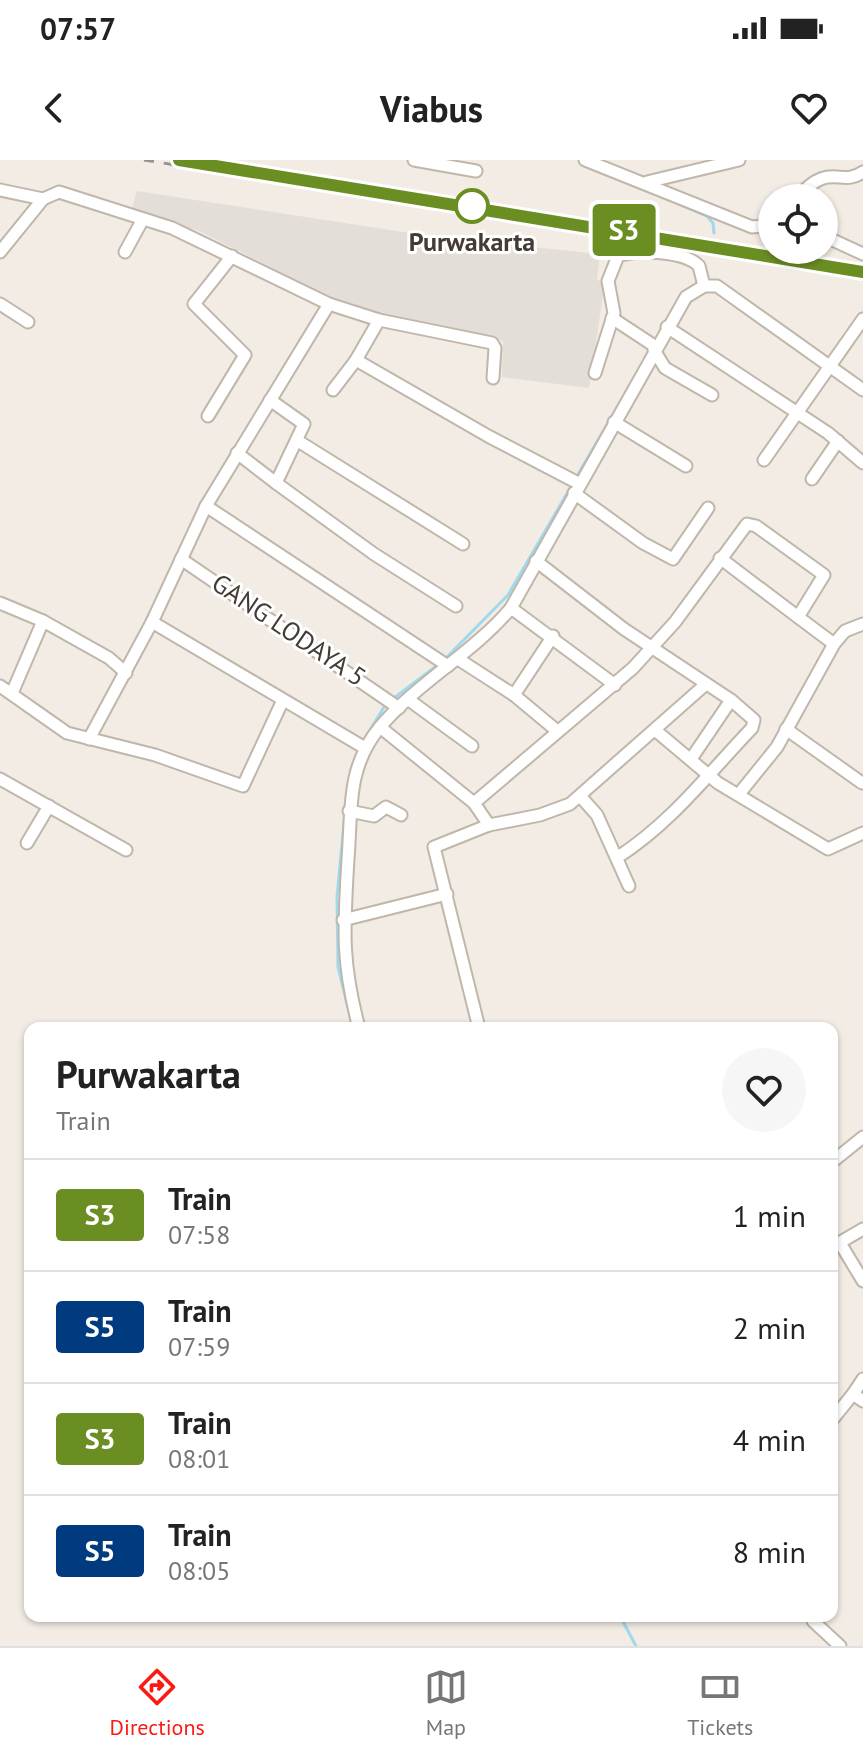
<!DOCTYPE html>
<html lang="en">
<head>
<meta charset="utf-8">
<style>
  body { margin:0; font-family:"PT Sans",sans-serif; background:#f6f6f6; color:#222; height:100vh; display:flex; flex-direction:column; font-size:30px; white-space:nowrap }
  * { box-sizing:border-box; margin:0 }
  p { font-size:26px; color:#767676 }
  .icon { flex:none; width:44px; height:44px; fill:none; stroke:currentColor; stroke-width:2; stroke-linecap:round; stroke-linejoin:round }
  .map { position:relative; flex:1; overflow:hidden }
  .side { position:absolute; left:24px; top:862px; width:814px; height:600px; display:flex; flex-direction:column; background:#fff; border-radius:16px; box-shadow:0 2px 6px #0004 }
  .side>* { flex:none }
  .badge { padding:0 16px; border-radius:6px; font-size:28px; line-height:52px }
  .tools { position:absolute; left:758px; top:24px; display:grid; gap:16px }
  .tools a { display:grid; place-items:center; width:80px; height:80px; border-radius:50%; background:#fff; box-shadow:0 2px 6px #0004; font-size:40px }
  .map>.badge { position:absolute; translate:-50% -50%; box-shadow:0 0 0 4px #fff }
  .round { display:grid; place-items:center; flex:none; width:84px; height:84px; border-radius:42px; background:#f6f6f6 }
  .head { display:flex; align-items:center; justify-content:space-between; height:136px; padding:0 32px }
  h1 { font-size:38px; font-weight:700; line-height:60px }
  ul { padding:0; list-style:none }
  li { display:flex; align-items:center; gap:24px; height:112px; padding:0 32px; border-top:2px solid #e0e0e0 }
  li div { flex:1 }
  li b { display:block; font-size:30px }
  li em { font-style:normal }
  li .badge { min-width:88px; font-weight:700; text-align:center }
  .status { display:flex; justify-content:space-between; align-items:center; height:56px; padding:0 40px; background:#fff; direction:ltr }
  .status svg { height:22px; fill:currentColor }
  header { display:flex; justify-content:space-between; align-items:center; height:104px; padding:0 32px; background:#fff; font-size:36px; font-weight:700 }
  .tab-bar { display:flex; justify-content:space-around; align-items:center; height:112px; border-top:2px solid #e0e0e0; background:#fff; font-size:22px; color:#767676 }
  .tab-bar a { display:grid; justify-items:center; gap:4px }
  .tab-bar .selected { color:#fb1912 }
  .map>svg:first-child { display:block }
  .industrial { fill:#e4ded9 }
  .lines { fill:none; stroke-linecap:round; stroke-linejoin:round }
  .stream { stroke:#9fd9f0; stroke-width:3 }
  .street-casing { stroke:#c0b6aa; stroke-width:15 }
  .street { stroke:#fff; stroke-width:11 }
  .rail { stroke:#949494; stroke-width:3; stroke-dasharray:10 10; stroke-linecap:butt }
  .line-casing { stroke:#fff; stroke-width:18 }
  .line { stroke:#6b8e23; stroke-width:12 }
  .stop-dot { fill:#fff; stroke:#6b8e23; stroke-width:4 }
  .labels { text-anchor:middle; stroke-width:6; stroke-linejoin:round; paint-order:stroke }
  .stop-label { font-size:26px; font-weight:bold; fill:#443c34; stroke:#fff }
  .street-label { font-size:26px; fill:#443c34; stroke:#fff }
</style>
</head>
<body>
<div class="status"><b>07:57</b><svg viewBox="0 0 49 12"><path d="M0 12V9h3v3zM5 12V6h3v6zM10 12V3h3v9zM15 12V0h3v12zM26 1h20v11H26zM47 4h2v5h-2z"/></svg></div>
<header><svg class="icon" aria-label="back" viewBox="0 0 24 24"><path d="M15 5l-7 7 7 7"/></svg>Viabus<svg class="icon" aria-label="heart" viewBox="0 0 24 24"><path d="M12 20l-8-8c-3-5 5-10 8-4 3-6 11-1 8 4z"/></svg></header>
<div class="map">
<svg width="863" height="1486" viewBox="0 0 863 1486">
  <rect width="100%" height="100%" fill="#f2ece4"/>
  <path class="industrial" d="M 137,31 L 436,77 L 600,94 L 597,120 L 605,122 L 589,228 L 502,217 L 503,181 L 388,155 L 326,135 L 201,72 L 132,48 Z"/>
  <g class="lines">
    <g class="stream">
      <path d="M 656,34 L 707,56 L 713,63 L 714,73"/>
      <path d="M 445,499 L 508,435 L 626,232"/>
      <path d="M 362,583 L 386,544 L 439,504"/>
      <path d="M 347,632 L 337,737 L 338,807 L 353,868"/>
      <path d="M 620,1456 L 636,1486"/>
    </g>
    <defs>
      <g id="street">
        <path d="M 414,0 L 476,11"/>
        <path d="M 585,0 L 752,67 L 772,65"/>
        <path d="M 647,22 L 739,0"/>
        <path d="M 0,30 L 43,39 L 59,32 L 172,68 L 329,144 L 379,160 L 492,183 L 495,188 L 493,218"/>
        <path d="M 797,38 C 830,0 840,28 863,12"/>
        <path d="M 824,76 L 863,94"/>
        <path d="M 0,92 L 43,39"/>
        <path d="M 125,92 L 143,59"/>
        <path d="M 0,144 L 28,162"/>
        <path d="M 612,158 L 656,187"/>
        <path d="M 379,160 L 356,200 L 488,276 L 580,324"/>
        <path d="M 667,167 L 828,273 L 863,303"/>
        <path d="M 654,190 L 665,208 L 712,235"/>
        <path d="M 595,213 L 614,153 L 608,121 L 618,96 C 638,89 685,91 699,106 L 704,126"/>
        <path d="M 333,230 L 356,200"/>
        <path d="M 270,240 L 304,264 L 276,323 L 374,394 L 456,446"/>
        <path d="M 208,256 L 245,195 L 194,144 L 232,96"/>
        <path d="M 614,262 L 686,306"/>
        <path d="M 298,281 L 463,384"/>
        <path d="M 237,293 L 276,323"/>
        <path d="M 764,300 L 863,159"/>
        <path d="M 812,319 L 838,281"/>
        <path d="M 574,333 L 643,383 L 673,399 L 708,348"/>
        <path d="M 206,346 L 448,506"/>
        <path d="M 720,398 L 798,457"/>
        <path d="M 181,399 L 399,548"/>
        <path d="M 536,401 L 624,469 L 731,540 L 754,560 L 752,568 C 708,614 672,662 618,697"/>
        <path d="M 0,443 L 43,461"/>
        <path d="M 511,448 L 615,525"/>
        <path d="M 152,462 L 365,588"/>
        <path d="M 458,499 L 514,535 L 556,570"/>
        <path d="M 0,526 L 67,573 L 155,595 L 243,626 L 283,540"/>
        <path d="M 12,533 L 43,461 L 109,498 L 126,513"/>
        <path d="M 514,535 L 553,476"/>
        <path d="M 409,540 L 472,586"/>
        <path d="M 380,567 L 474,643 L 489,665"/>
        <path d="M 786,569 L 862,623"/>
        <path d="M 655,570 L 718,623 L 828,689 L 863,673"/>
        <path d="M 89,579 L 152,462 L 206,346 L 329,144"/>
        <path d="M 691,599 L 731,540"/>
        <path d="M 0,619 L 126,690"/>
        <path d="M 739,634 L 777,587 L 834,484 L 845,471 L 863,464"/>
        <path d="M 581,637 L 597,655 L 629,726"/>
        <path d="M 474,643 L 633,508 L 675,462 L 747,364 L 756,366 L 824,415 L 798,457 L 834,484"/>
        <path d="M 349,651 L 374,656 L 386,647 L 401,655"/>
        <path d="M 27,683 L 49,646"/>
        <path d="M 343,760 L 447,734"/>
        <path d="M 359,868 C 341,800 344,768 348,699 C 352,650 346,608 380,567 C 418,522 473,493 511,448 L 686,137 L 704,126 L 717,126 L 863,230"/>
        <path d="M 479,868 L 434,687 L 489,665 L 540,655 L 570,644 L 706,524"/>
        <path d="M 832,1002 L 863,977"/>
        <path d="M 840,1083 L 863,1121"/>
        <path d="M 832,1087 L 863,1069"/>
        <path d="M 863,1219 L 853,1234 L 863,1241"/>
        <path d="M 832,1260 L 853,1234"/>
        <path d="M 813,1461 L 840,1486"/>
      </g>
    </defs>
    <use href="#street" class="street-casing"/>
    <use href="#street" class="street"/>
    <path class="rail" d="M 144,0 L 721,91 L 863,117"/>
  </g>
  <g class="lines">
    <defs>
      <path id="line" d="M 179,0 L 863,112"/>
    </defs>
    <use href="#line" class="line-casing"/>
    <use href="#line" class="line"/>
  </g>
  <circle class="stop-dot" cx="472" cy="46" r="16"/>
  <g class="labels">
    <g class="stop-label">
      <text x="472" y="91">Purwakarta</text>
    </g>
    <g class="street-label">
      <text transform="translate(289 470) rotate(34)" y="9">GANG LODAYA 5</text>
    </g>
  </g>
</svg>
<div class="tools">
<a><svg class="icon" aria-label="locate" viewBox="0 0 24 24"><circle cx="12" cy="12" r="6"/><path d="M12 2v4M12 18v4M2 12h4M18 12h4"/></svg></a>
</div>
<b class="badge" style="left:624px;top:70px;background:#6b8e23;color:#fff">S3</b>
<section class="side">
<div class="head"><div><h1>Purwakarta</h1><p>Train</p></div><a class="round"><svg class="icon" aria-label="heart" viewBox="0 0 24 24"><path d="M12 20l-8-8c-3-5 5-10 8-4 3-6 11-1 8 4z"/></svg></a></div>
<ul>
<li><span class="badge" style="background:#6b8e23;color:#fff">S3</span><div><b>Train</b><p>07:58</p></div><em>1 min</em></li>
<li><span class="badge" style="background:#003b80;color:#fff">S5</span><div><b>Train</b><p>07:59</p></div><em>2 min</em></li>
<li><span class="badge" style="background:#6b8e23;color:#fff">S3</span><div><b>Train</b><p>08:01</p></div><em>4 min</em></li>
<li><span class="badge" style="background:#003b80;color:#fff">S5</span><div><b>Train</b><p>08:05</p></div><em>8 min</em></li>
</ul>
</section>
</div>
<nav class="tab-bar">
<a class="selected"><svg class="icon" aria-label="directions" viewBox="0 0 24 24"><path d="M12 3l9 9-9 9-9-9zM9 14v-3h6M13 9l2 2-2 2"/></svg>Directions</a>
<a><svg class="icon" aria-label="map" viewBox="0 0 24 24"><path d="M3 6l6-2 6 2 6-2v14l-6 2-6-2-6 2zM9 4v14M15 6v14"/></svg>Map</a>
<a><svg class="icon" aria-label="tickets" viewBox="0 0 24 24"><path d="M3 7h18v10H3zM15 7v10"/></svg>Tickets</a>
</nav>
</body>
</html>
